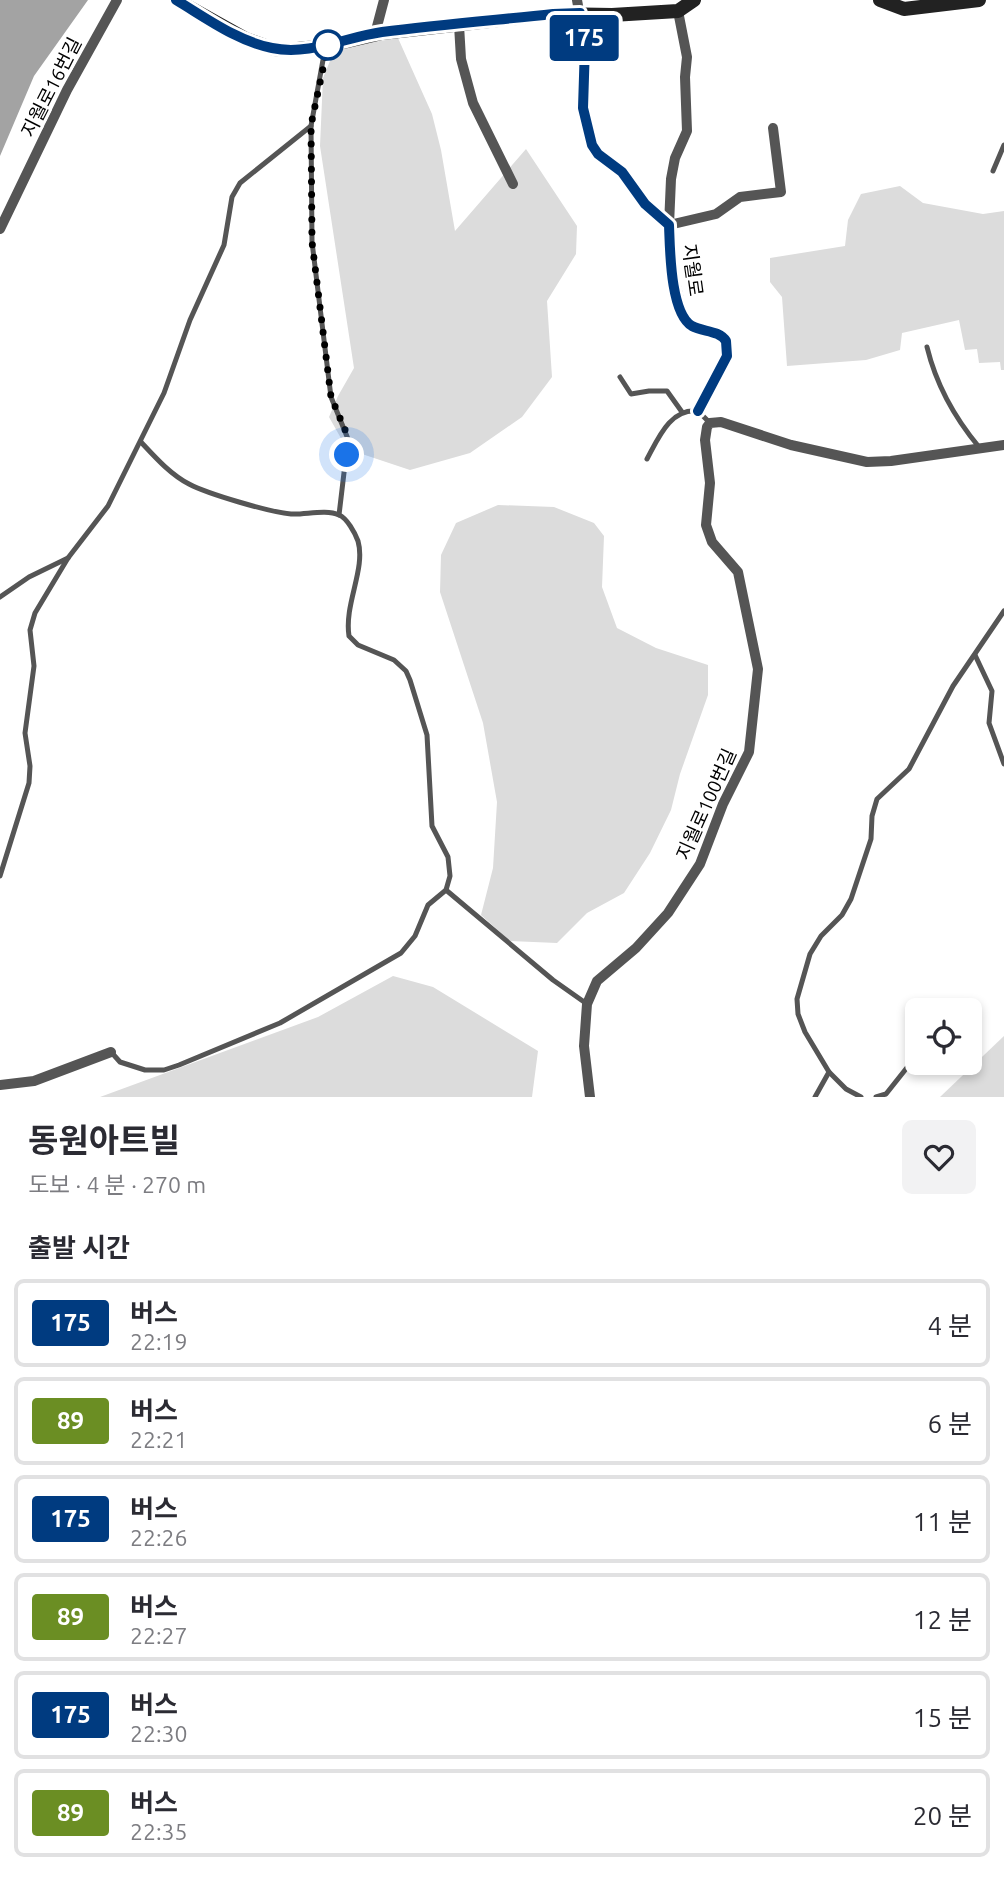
<!DOCTYPE html>
<html lang="ko">
<head>
<meta charset="utf-8">
<style>
  body { margin:0; font-family:Ubuntu,"Noto Sans KR",sans-serif; background:#f2f2f3; color:#2b2b33; height:100vh; display:flex; flex-direction:column; font-size:26px; white-space:nowrap }
  * { box-sizing:border-box; margin:0 }
  p { font-size:23px; color:#7c7c81 }
  .icon { flex:none; width:38px; height:38px; fill:none; stroke:currentColor; stroke-width:2; stroke-linecap:round; stroke-linejoin:round }
  .map { position:relative; height:1097px; overflow:hidden }
  .sheet { display:flex; flex-direction:column; background:#fff; flex:1 }
  .sheet>* { flex:none }
  .badge { padding:0 14px; border-radius:5px; font-size:24px; line-height:46px }
  .tools { position:absolute; left:905px; top:998px; display:grid; gap:14px }
  .tools a { display:grid; place-items:center; width:77px; height:77px; border-radius:10px; background:#fff; box-shadow:0 4px 10px #0003; font-size:35px }
  .you { position:absolute; width:35px; height:35px; margin:-18px; border:5px solid #fff; border-radius:50%; background:#1a73e8; box-shadow:0 0 0 10px #1a73e833 }
  .map>.badge { position:absolute; translate:-50% -50%; box-shadow:0 0 0 4px #fff }
  h2 { padding:0 28px; font-size:26px; line-height:63px }
  .round { display:grid; place-items:center; flex:none; width:74px; height:74px; border-radius:10px; background:#f2f2f3 }
  .summary { display:flex; align-items:center; justify-content:space-between; height:119px; padding:0 28px }
  h1 { font-size:33px; font-weight:700; line-height:52px }
  ul { padding:0; list-style:none }
  li { display:flex; align-items:center; gap:21px; height:88px; margin:0 14px 10px; padding:0 14px; border:4px solid #e1e1e2; border-radius:10px }
  li div { flex:1 }
  li b { display:block; font-size:26px }
  li em { font-style:normal }
  li .badge { min-width:77px; font-weight:700; text-align:center }
  .map>svg:first-child { display:block }
  .green { fill:#dcdcdc }
  .water { fill:#a3a3a3 }
  .lines { fill:none; stroke-linecap:round; stroke-linejoin:round }
  .lane { stroke:#555; stroke-width:5 }
  .street { stroke:#555; stroke-width:10 }
  .secondary { stroke:#222; stroke-width:14 }
  .line-casing { stroke:#fff; stroke-width:16 }
  .line { stroke:#003b80; stroke-width:10 }
  .walk { stroke:#000; stroke-width:7; stroke-dasharray:0 12.6 }
  .stop-dot { fill:#fff; stroke:#003b80; stroke-width:3.5 }
  .labels { text-anchor:middle; stroke-width:6; stroke-linejoin:round; paint-order:stroke }
  .street-label { font-size:19px; fill:#000; stroke:#fff }
</style>
</head>
<body>
<div class="map">
<svg width="1004" height="1097" viewBox="0 0 1004 1097">
  <rect width="100%" height="100%" fill="#fff"/>
  <g class="green">
    <path d="M 398,38 L 432,114 L 441,150 L 455,231 L 526,149 L 577,226 L 576,254 L 547,301 L 552,377 L 522,417 L 470,453 L 410,470 L 347,449 L 329,417 L 338,396 L 354,368 L 320,146 L 323,78 L 332,56 L 343,47 Z"/>
    <path d="M 900,186 L 923,203 L 983,214 L 1004,211 L 1004,370 L 1001,370 L 1000,362 L 979,363 L 977,349 L 965,350 L 959,320 L 902,333 L 900,350 L 866,360 L 787,366 L 782,297 L 770,282 L 770,258 L 845,246 L 848,220 L 861,194 Z"/>
    <path d="M 498,505 L 554,507 L 594,523 L 604,536 L 602,587 L 617,628 L 656,648 L 708,665 L 708,695 L 680,774 L 671,810 L 650,853 L 624,893 L 587,913 L 557,943 L 510,941 L 481,915 L 493,868 L 497,802 L 483,723 L 440,592 L 441,555 L 456,523 Z"/>
    <path d="M 393,976 L 433,987 L 538,1051 L 532,1097 L 100,1097 L 318,1017 Z"/>
    <path d="M 1004,1036 L 1004,1097 L 940,1097 Z"/>
  </g>
  <path class="water" d="M 0,0 L 88,0 L 34,76 L 0,156 Z"/>
  <g class="lines">
    <g class="lane">
      <path d="M 325,49 L 311,126 L 312,242 L 331,397 L 348,439 L 339,515"/>
      <path d="M 993,171 L 1004,145"/>
      <path d="M 927,347 C 936,384 954,417 979,447"/>
      <path d="M 620,377 L 631,394 L 649,391 L 667,391 L 682,412"/>
      <path d="M 647,459 C 658,439 670,408 698,411 L 710,423"/>
      <path d="M 0,597 L 29,577 L 68,558"/>
      <path d="M 975,655 L 992,691 L 989,723 L 1004,764"/>
      <path d="M 0,876 L 29,783 L 30,766 L 25,733 L 34,666 L 30,630 L 35,613 L 68,558 L 108,506 L 164,393 L 190,320 L 224,245 L 232,197 L 240,183 L 311,126"/>
      <path d="M 446,890 L 553,980 L 587,1004"/>
      <path d="M 112,1053 L 120,1062 L 145,1070 L 164,1070 L 179,1065 L 280,1023 L 401,953 L 415,936 L 428,905 L 446,890 L 450,876 L 448,857 L 432,826 L 427,735 L 410,680 L 406,671 L 394,660 L 358,645 L 349,636 C 344,604 366,569 358,541 C 355,533 347,518 339,515 C 326,509 305,515 291,514 C 269,512 208,494 189,484 C 170,474 155,457 141,442"/>
      <path d="M 829,1072 L 846,1089 L 861,1097"/>
      <path d="M 815,1097 L 829,1072 L 805,1032 L 798,1014 L 797,999 L 810,954 L 821,936 L 842,915 L 851,899 L 871,839 L 872,816 L 877,799 L 909,769 L 953,686 L 1004,611"/>
      <path d="M 876,1097 L 886,1094 L 917,1055"/>
    </g>
    <g class="street">
      <path d="M 577,0 L 585,45 L 583,108 L 592,145 L 599,154 L 622,172 L 645,204 L 669,225 L 716,214 L 740,197 L 781,192 L 773,128"/>
      <path d="M 678,11 L 687,57 L 685,77 L 687,131 L 675,158 L 671,179 L 669,225 L 673,272 L 683,318 L 689,325 L 724,337 L 727,356 L 698,411"/>
      <path d="M 459,25 L 461,59 L 473,103 L 513,184"/>
      <path d="M 375,34 L 384,0"/>
      <path d="M 0,229 L 67,90 L 117,0"/>
      <path d="M 0,1085 L 34,1081 L 111,1052"/>
      <path d="M 590,1097 L 584,1046 L 587,1004 L 597,981 L 636,948 L 668,913 L 700,864 L 723,804 L 749,752 L 758,669 L 738,572 L 712,542 L 706,525 L 710,483 L 705,440 L 707,427 L 710,423 L 721,422 L 791,445 L 867,462 L 891,461 L 1004,445"/>
    </g>
    <g class="secondary">
      <path d="M 176,0 L 246,39 L 274,49 L 288,50 L 326,46 L 382,33 L 553,14 L 612,15 L 678,11 L 694,0"/>
      <path d="M 880,0 L 904,9 L 979,0"/>
    </g>
  </g>
  <g class="lines">
    <defs>
      <path id="line" d="M 176,0 C 206,18 237,41 272,48 C 309,56 346,37 382,32 C 439,25 496,20 553,14 L 580,13 L 585,45 L 583,108 L 592,145 L 598,154 L 622,172 L 645,204 L 669,225 C 670,248 670,313 692,326 C 703,332 719,330 726,341 L 727,356 L 698,411"/>
    </defs>
    <use href="#line" class="line-casing"/>
    <use href="#line" class="line"/>
    <path class="walk" d="M 328,45 L 311,125 L 312,242 L 331,397 L 346,432 L 347,455"/>
  </g>
  <circle class="stop-dot" cx="328" cy="45" r="14"/>
  <g class="labels">
    <g class="street-label">
      <text transform="translate(51 87) rotate(-63)" y="7">지월로16번길</text>
      <text transform="translate(693 270) rotate(82)" y="7">지월로</text>
      <text transform="translate(706 804) rotate(-66)" y="7">지월로100번길</text>
    </g>
  </g>
</svg>
<div class="tools">
<a><svg class="icon" aria-label="locate" viewBox="0 0 24 24"><circle cx="12" cy="12" r="6"/><path d="M12 2v4M12 18v4M2 12h4M18 12h4"/></svg></a>
</div>
<div class="you" style="left:347px;top:455px"></div>
<b class="badge" style="left:584px;top:38px;background:#003b80;color:#fff">175</b>
</div>
<section class="sheet">
<div class="summary"><div><h1>동원아트빌</h1><p>도보 · 4 분 · 270 m</p></div><a class="round"><svg class="icon" aria-label="heart" viewBox="0 0 24 24"><path d="M12 20l-8-8c-3-5 5-10 8-4 3-6 11-1 8 4z"/></svg></a></div>
<h2>출발 시간</h2>
<ul>
<li><span class="badge" style="background:#003b80;color:#fff">175</span><div><b>버스</b><p>22:19</p></div><em>4 분</em></li>
<li><span class="badge" style="background:#6b8e23;color:#fff">89</span><div><b>버스</b><p>22:21</p></div><em>6 분</em></li>
<li><span class="badge" style="background:#003b80;color:#fff">175</span><div><b>버스</b><p>22:26</p></div><em>11 분</em></li>
<li><span class="badge" style="background:#6b8e23;color:#fff">89</span><div><b>버스</b><p>22:27</p></div><em>12 분</em></li>
<li><span class="badge" style="background:#003b80;color:#fff">175</span><div><b>버스</b><p>22:30</p></div><em>15 분</em></li>
<li><span class="badge" style="background:#6b8e23;color:#fff">89</span><div><b>버스</b><p>22:35</p></div><em>20 분</em></li>
</ul>
</section>
</body>
</html>
